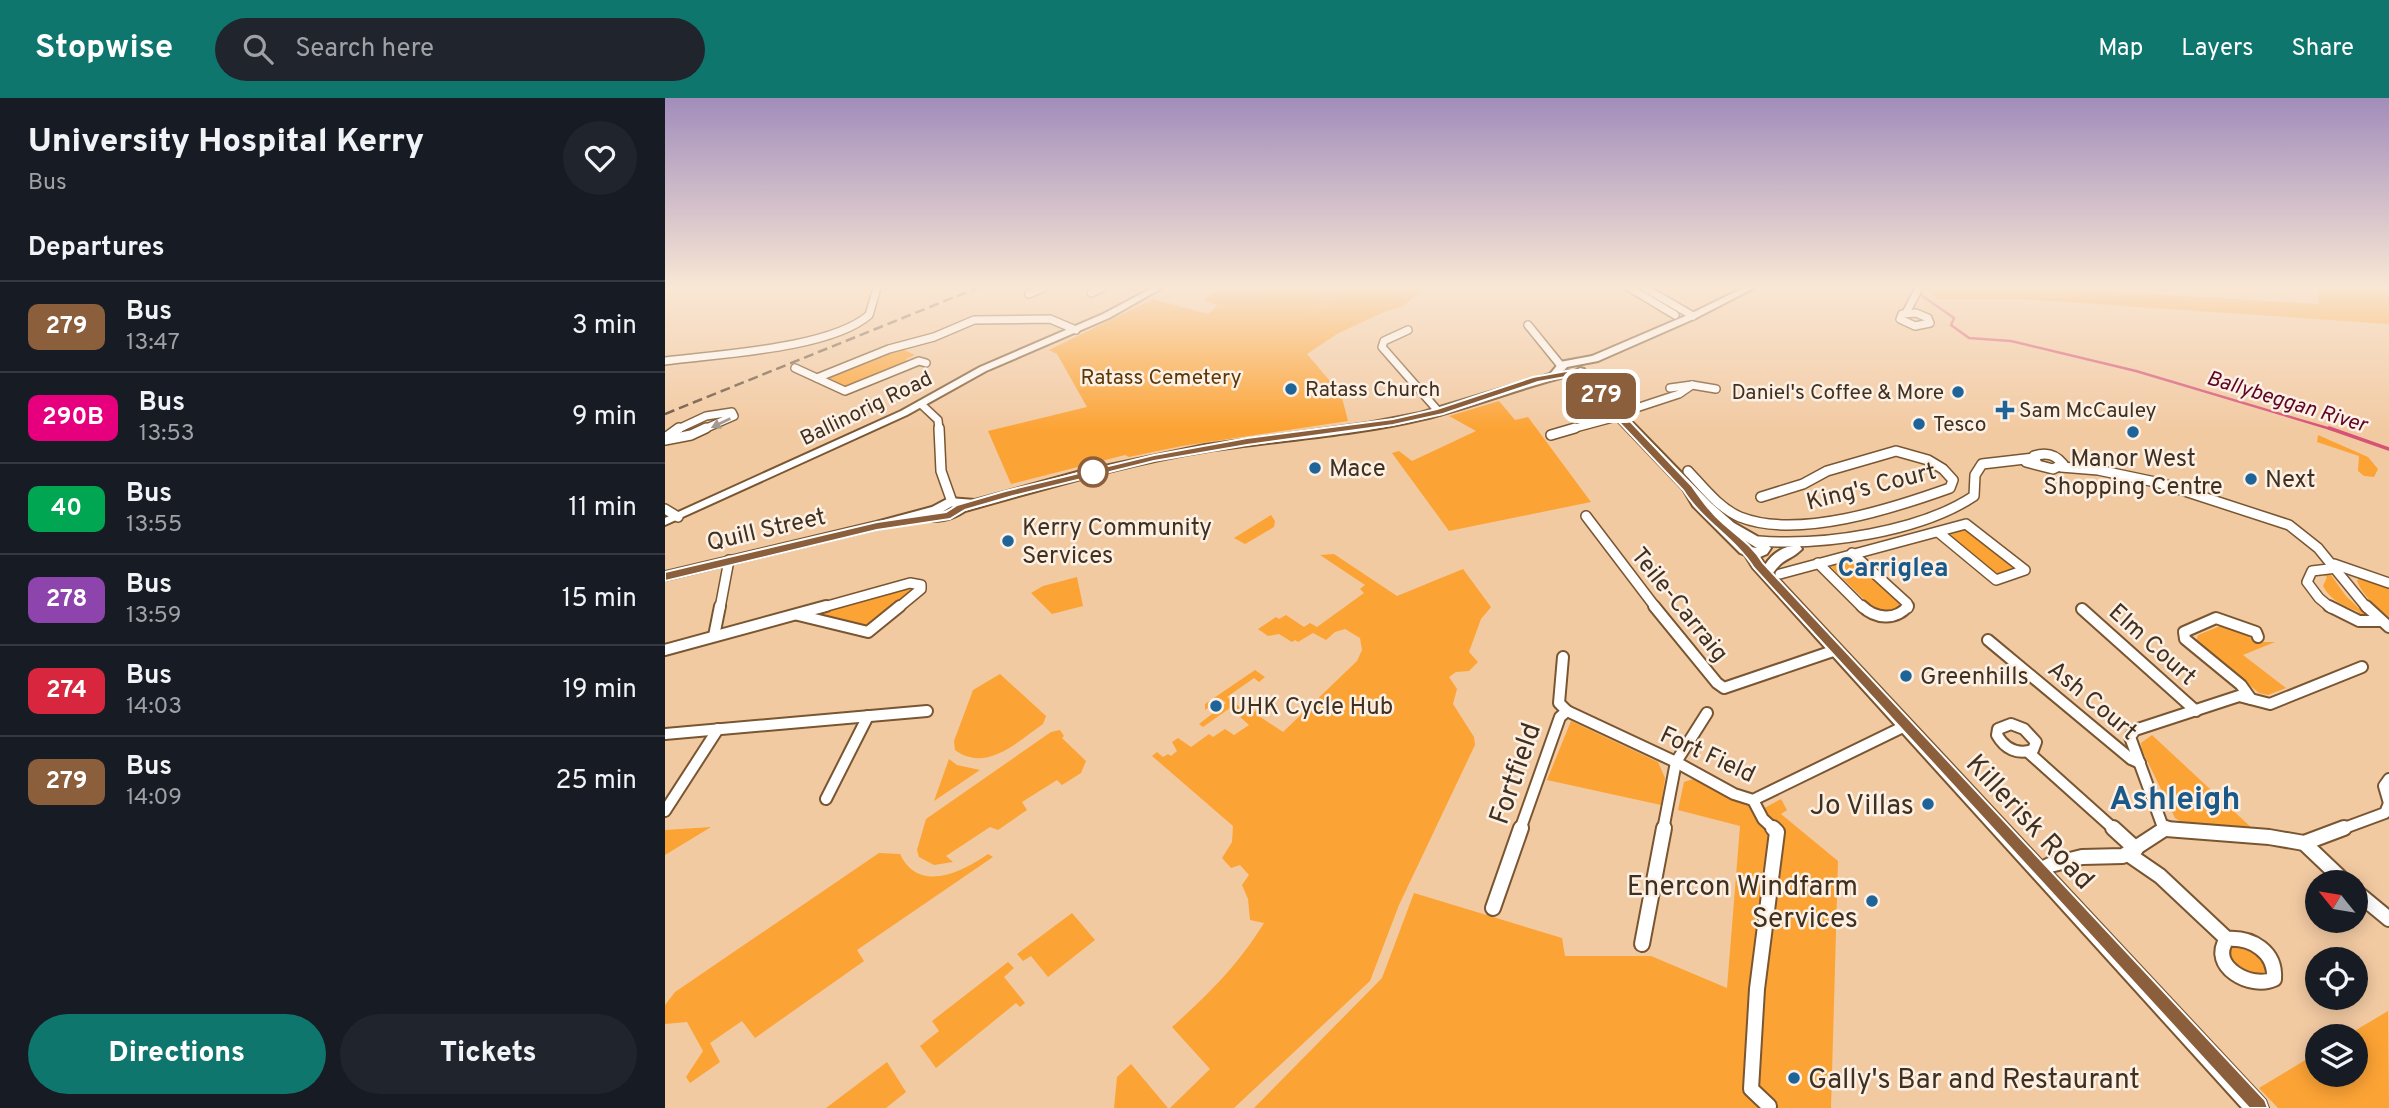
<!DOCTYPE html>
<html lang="en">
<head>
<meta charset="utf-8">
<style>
  body { margin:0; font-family:Overpass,sans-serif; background:#20242c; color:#f1f3f6; height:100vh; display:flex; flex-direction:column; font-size:26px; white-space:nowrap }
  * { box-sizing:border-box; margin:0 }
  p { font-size:23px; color:#9ea1a6 }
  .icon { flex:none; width:38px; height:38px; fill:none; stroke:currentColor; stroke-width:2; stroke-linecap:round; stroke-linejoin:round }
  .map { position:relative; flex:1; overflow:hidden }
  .side { display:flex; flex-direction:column; background:#171b24; width:665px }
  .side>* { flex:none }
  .badge { padding:0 14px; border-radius:10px; font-size:24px; line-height:46px }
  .needle { width:46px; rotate:300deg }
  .tools { position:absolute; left:1640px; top:772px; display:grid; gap:14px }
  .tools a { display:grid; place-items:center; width:63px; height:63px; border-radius:50%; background:#171b24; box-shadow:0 4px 18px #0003; font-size:35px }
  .map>.badge { position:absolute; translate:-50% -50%; box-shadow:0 0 0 4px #fff }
  h2 { padding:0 28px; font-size:26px; line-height:63px }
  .round { display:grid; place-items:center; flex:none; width:74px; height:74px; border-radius:37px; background:#20242c }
  .summary { display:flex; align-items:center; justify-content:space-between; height:119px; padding:0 28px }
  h1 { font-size:33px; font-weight:800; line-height:52px }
  .button { display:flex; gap:14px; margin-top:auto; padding:14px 28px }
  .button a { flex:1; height:80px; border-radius:42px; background:#0f766e; color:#fff; font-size:28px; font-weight:800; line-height:80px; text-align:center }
  .button a+a { background:#20242c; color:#f1f3f6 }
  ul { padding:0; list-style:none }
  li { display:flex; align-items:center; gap:21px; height:91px; padding:0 28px; border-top:2px solid #363941 }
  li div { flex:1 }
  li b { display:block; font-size:26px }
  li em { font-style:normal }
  li .badge { min-width:77px; font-weight:700; text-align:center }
  header { display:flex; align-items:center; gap:42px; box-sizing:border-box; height:98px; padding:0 35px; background:#0f766e; color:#fff }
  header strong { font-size:33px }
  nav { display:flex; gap:38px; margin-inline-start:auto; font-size:24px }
  .search { width:490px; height:63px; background:#20242c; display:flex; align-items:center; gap:18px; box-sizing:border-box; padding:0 24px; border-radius:38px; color:#9ea1a6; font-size:26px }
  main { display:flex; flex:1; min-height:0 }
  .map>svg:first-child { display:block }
  .green { fill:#fca335 }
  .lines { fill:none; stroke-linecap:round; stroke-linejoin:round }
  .stream-far1 { stroke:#d75277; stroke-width:2.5 }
  .stream { stroke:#d75277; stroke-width:3.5 }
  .minor-far3-casing { stroke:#795631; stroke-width:10 }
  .minor-far2-casing { stroke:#795631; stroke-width:12 }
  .minor-far1-casing { stroke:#795631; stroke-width:14 }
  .minor-casing { stroke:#795631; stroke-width:18 }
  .tertiary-casing { stroke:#795631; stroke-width:4 }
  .secondary-casing { stroke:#795631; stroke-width:4 }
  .minor-far3 { stroke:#fff; stroke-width:7 }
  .minor-far2 { stroke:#fff; stroke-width:9 }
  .minor-far1 { stroke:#fff; stroke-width:10 }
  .minor { stroke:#fff; stroke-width:14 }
  .tertiary { fill:#fff; fill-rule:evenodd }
  .secondary { fill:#fff; fill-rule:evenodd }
  .rail { stroke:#67523d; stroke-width:2.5; stroke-dasharray:10 5; stroke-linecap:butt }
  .oneway { fill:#a09890 }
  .line { fill:#8b5e3c; stroke:#fff; stroke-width:2 }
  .poi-dot { fill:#1f6498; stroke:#fdf0e4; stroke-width:2.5 }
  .stop-dot { fill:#fff; stroke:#8b5e3c; stroke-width:3.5 }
  .labels { text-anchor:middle; stroke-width:5; stroke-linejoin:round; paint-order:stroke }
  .far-park-label { font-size:21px; fill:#5d3705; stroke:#fdf0e4 }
  .far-poi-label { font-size:21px; fill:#403020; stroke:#fdf0e4; text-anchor:start }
  .far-water-label { font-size:21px; font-style:italic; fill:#5e0527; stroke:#fdf0e4 }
  .far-street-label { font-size:21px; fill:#403020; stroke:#fdf0e4 }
  .poi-label { font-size:24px; fill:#403020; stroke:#fdf0e4; text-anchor:start }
  .street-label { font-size:24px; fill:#403020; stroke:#fdf0e4 }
  .neighbourhood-label { font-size:26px; font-weight:bold; fill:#1a5988; stroke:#fdf0e4 }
  .near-street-label { font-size:28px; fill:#403020; stroke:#fdf0e4 }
  .near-poi-label { font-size:28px; fill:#403020; stroke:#fdf0e4; text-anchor:end }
  .near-neighbourhood-label { font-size:32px; font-weight:bold; fill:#1a5988; stroke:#fdf0e4 }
</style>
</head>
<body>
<header>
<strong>Stopwise</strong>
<div class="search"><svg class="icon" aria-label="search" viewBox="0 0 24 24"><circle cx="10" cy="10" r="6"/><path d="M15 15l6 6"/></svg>Search here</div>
<nav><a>Map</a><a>Layers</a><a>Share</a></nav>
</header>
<main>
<section class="side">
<div class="summary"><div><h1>University Hospital Kerry</h1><p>Bus</p></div><a class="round"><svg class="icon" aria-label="heart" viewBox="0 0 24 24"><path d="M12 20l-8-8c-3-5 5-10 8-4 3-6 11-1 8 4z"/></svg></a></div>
<h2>Departures</h2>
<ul>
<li><span class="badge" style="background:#8b5e3c;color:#fff">279</span><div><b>Bus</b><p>13:47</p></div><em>3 min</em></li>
<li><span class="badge" style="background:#e6007e;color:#fff">290B</span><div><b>Bus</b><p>13:53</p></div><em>9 min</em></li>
<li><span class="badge" style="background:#00a651;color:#fff">40</span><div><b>Bus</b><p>13:55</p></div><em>11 min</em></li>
<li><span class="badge" style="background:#8e44ad;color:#fff">278</span><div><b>Bus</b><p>13:59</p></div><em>15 min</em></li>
<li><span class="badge" style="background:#d7263d;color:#fff">274</span><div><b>Bus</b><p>14:03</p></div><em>19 min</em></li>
<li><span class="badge" style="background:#8b5e3c;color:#fff">279</span><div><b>Bus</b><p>14:09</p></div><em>25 min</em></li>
</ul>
<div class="button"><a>Directions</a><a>Tickets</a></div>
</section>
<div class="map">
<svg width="1724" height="1010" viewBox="0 0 1724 1010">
  <rect width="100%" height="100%" fill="#f2caa2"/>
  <g class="green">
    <path d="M 552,190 L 680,190 L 639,220 L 682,190 L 760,190 L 737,209 L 721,213 L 672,236 L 642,256 L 676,296 L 683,323 L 517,348 L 464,359 L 460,357 L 346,386 L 323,333 L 422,309 L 392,256 L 384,252 L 488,201 L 543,216 L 553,207 L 539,203 Z"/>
    <path d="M 1262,190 L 1386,190 L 1653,206 L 1654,190 L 1724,190 L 1724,226 L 1357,201 L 1272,201 Z"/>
    <path d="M 233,249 L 250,257 L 241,261 L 245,264 L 182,290 L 161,281 Z"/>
    <path d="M 834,303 L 850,322 L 863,319 L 926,404 L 784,433 L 727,355 L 734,353 L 747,363 L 811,333 L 784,318 Z"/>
    <path d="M 1653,337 L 1703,359 L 1713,371 L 1709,379 L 1699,378 L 1693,373 L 1694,358 L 1652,344 Z"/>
    <path d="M 606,417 L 610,423 L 609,429 L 580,446 L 569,440 Z"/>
    <path d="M 1300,429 L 1351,469 L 1332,476 L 1282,435 Z"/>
    <path d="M 669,456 L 732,498 L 798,471 L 826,509 L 816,521 L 804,554 L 813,564 L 804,573 L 791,574 L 784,579 L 792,591 L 788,606 L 809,639 L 810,647 L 734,807 L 705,883 L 569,1010 L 505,1010 L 545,971 L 507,929 C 544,896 573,867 599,825 L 585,822 L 583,801 L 577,787 L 584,777 L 575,767 L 566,770 L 557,760 L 567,744 L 568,728 L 487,658 L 492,654 L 498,659 L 503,656 L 506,658 L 512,653 L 507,644 L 513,640 L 526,649 L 544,636 L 548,639 L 560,631 L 569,637 L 584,627 L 565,610 L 538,629 L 534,626 L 561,605 L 556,601 L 540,612 L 540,606 L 590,572 L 600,579 L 594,584 L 589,580 L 562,599 L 585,617 L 610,599 L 614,601 L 594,618 L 618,634 L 692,563 L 697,552 L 695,540 L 680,531 L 670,534 L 661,542 L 648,535 L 633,544 L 630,542 L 627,544 L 614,536 L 603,538 L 593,531 L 611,519 L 614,521 L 621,517 L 639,529 L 645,525 L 652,529 L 699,495 L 695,491 L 700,487 L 655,457 Z"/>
    <path d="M 1185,461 L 1191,463 L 1235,504 L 1234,510 L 1216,514 L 1211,513 L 1165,468 L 1165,465 Z"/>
    <path d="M 1663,473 L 1681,498 L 1704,520 L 1691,517 L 1694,514 C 1679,508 1666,503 1658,488 L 1662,479 L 1656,475 Z"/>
    <path d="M 412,479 L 418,508 L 387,516 L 366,495 L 378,488 Z"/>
    <path d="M 1694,480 L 1724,490 L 1724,519 C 1711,509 1698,498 1692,483 Z"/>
    <path d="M 247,489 L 241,500 L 202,530 L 163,519 L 149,519 L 151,514 Z"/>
    <path d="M 1560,526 L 1579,535 L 1590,544 L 1610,544 L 1578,557 L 1621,590 L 1603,597 L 1594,595 L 1531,543 L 1533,537 Z"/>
    <path d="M 335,576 L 381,618 L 378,626 C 352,644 321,675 290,652 L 289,643 L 308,592 Z"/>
    <path d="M 906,623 L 993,664 L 1000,680 L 996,707 L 882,682 Z"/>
    <path d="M 395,632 L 399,638 L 397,640 L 421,663 L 416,675 L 397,687 L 392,682 L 357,704 L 362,712 L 333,732 L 325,729 L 281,758 L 288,764 L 269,767 L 254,759 L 252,752 L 261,721 L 386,634 Z"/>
    <path d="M 1487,637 L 1589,732 L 1518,725 L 1510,720 L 1477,652 L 1476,645 Z"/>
    <path d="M 284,661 L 292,667 L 315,672 L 269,703 Z"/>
    <path d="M 1028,681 L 1094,713 L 1116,701 L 1122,712 L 1116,716 L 1173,763 L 1166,1010 L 589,1010 L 717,880 L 749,795 L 897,840 L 900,858 L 986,858 L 1062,890 L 1075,728 L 1013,712 L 1019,684 Z"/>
    <path d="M 46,729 L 0,757 L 0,732 Z"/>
    <path d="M 214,755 L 235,756 C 254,796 297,774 323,756 L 328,759 L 192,852 L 199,863 L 90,940 L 77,923 L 45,945 L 55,964 L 25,985 L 21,979 L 38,953 L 22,924 L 0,926 L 0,907 L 10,894 Z"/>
    <path d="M 407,815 L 430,842 L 383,879 L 366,858 L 358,863 L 352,856 Z"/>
    <path d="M 1569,847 C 1582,848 1612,861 1597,878 C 1582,877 1569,871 1564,855 Z"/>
    <path d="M 343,864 L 349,870 L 339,879 L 360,905 L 355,909 L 351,905 L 271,970 L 255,948 L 274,933 L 267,923 Z"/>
    <path d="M 1723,913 L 1724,1010 L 1613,1010 L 1594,990 L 1652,955 L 1652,976 L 1690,976 L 1690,938 L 1681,938 Z"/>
    <path d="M 222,964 L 241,994 L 221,1010 L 161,1010 Z"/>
    <path d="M 466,966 L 503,1010 L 449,1010 L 452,979 Z"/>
  </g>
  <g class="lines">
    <path class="stream-far1" d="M 1246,190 L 1289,220 L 1286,227 L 1304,240 L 1346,243 L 1471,273 L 1669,332"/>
    <path class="stream" d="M 1664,330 L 1724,351"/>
    <defs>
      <g id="minor-far3">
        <path d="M 965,190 L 1010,217"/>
        <path d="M 980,190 L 1028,218"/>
        <path d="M 426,195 L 437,190"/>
        <path d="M 364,196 L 378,190"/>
        <path d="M 1241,215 L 1254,190"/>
        <path d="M 1251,215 L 1263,220 L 1265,225 L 1250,228 L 1235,221 L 1237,216 Z"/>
        <path d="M 863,227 L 897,269"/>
        <path d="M 743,232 L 719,243 L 717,249 L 774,314"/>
        <path d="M 0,263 C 52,256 165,251 204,217 L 212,190"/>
        <path d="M 130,270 L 180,293 L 254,263 L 261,265"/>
        <path d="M 152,280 L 224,251 L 269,239 L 309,222 L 385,221 L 411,232"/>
        <path d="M 1005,290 L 1027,287 L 1051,291"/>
        <path d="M 257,307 L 273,322 L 274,332"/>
        <path d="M 953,316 L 1014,296 L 1027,287"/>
        <path d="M 11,332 L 41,318 L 67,314 L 69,318 L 37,332"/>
        <path d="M 903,332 L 955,318"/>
      </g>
      <g id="minor-far2">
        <path d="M 274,330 L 276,373 L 287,404"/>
        <path d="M 886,337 L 910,330"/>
        <path d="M 0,340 L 14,330"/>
        <path d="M 0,342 L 26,337 L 41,330"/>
        <path d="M 1361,364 L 1388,371 L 1398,366 C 1390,356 1381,354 1369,358 L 1372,366"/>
        <path d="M 1396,369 L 1433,372 L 1495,385 L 1624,427 L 1653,450 L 1702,510"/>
        <path d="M 1023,373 C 1038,389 1054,410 1075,419 C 1133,442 1229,410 1285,390 L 1288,382 L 1278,371 L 1263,362 L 1231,353 L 1162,373 L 1138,386 L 1096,399"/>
        <path d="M 0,411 L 13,419"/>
        <path d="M 921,418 L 991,510"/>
        <path d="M 1094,443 C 1158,448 1255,434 1309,398 L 1310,377 L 1317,366 L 1369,360"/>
        <path d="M 1187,455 L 1242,505 L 1243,510"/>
        <path d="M 1153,465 L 1198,510"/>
        <path d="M 1669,466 L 1724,485"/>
        <path d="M 1115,476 L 1301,426 L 1360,472 L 1331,482 L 1273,434"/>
        <path d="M 55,510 L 64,462"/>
        <path d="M 155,510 L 245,485 L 256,487 L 256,491 L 233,510"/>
        <path d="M 1666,510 L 1654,500 L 1642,484 L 1647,473 L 1672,470"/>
      </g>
      <g id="minor-far1">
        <path d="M 989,508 L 1052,585 L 1059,590 L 1171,552"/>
        <path d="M 1197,508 C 1210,521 1231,523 1243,508"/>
        <path d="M 1664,508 L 1694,523 L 1715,523"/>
        <path d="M 1701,508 L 1724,529"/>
        <path d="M 1417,511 L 1531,613"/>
        <path d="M 133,517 L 203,534 L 235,508"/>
        <path d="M 49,538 L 55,508"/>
        <path d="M 1323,542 L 1466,661 L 1475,665"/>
        <path d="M 0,552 L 161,508"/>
        <path d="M 1586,601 L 1576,587 L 1520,541 L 1519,534 L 1551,520 L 1591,534 L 1593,539"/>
        <path d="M 902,613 L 1011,664 L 1069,696 L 1088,702 L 1240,628"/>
        <path d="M 1346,626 L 1359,631 L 1371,644 L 1368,652 C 1352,657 1340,651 1332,637 L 1333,631 Z"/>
        <path d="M 0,636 L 262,613"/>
        <path d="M 1363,654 L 1450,732"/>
        <path d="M 161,701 L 203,618"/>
        <path d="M 1088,702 L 1098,721 L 1110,732"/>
        <path d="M 0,713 L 53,631"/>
        <path d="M 1501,731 L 1514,732"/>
        <path d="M 855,732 L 895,619 L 902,613 L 894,605 L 898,559"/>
        <path d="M 998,732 L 1011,664 L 1042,615"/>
        <path d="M 1499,732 L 1465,639 L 1470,632 L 1574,598 L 1605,606 L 1697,569"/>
        <path d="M 1674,732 L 1720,715 L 1724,705 L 1719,688 L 1724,681"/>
      </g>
      <g id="minor">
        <path d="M 1448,730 L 1471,751"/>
        <path d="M 1501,731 L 1604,739 L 1639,745 L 1679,730"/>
        <path d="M 1639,745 L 1680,784"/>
        <path d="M 1463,756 L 1495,778 L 1562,841"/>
        <path d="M 1374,773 L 1385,767 L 1417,759 L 1458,758 L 1501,730"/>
        <path d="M 1690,793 L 1724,821"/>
        <path d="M 828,810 L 856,730"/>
        <path d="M 1562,841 C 1587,839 1611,854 1609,881 C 1586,892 1543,868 1562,841 Z"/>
        <path d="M 977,846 L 999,730"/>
        <path d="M 1104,1008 L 1086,991 L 1092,891 L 1112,734 L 1108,730"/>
      </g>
      <path id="tertiary" d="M 487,190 L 497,190 L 444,220 L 321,273 L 242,317 L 0,427 L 0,420 L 236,313 L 315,269 L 438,216 Z"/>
      <g id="secondary">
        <path d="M 1078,190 L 1089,190 L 1031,220 L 933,263 L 902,269 L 898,273 L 907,273 L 907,277 C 857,289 809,309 759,321 C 688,338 614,342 543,353 C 461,366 380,391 300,413 C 288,421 269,427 256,420 L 0,482 L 0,474 L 211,424 L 267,409 L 284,400 L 310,402 L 416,373 L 540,347 L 703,325 L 755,315 L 885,276 L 895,264 L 927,258 L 1025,216 ZM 287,408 L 289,409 L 277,414 Z"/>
        <path d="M 915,270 L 919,271 L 924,280 L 1046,405 L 1069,425 L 1097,441 L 1106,450 L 1102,456 L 1095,459 L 1100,467 C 1107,455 1121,446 1135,448 L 1137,451 C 1125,463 1119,459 1108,475 L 1600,1002 L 1603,1010 L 1577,1010 L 1088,470 L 1080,457 L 1075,455 L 1028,408 L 1018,391 L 915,283 L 910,273 ZM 1074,439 L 1092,450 L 1085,449 Z"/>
      </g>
    </defs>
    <use href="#minor-far3" class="minor-far3-casing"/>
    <use href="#minor-far2" class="minor-far2-casing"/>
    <use href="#minor-far1" class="minor-far1-casing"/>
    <use href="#minor" class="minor-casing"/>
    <use href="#tertiary" class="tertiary-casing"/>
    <use href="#secondary" class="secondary-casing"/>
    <use href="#minor-far3" class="minor-far3"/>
    <use href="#minor-far2" class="minor-far2"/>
    <use href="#minor-far1" class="minor-far1"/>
    <use href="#minor" class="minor"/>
    <use href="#tertiary" class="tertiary"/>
    <use href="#secondary" class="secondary"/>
    <path class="rail" d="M 0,316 L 312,190"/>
  </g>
  <defs><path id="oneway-solid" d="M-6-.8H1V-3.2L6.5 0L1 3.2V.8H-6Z" transform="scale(1.75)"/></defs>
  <use class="oneway" href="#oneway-solid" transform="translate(56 325) rotate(154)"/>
  <linearGradient id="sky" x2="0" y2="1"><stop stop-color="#a18dbb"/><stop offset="0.57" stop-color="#f9e7d5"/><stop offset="1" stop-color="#f9e7d5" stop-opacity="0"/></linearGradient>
  <rect width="1724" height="331" fill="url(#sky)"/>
  <path class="line" d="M 907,272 L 923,279 L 1027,388 C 1037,402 1046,415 1059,426 C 1074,439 1088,448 1098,465 L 1600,1002 L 1603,1010 L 1584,1010 L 1089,470 C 1070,440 1037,423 1018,392 L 916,284 L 906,278 L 873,284 L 778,316 L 728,327 L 582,347 L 489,363 L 348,398 L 300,412 L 285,421 L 212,432 L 0,483 L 0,474 L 212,424 L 281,414 L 292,407 L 340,393 L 489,357 L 582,340 L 728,321 L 772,311 L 868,279 Z"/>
  <g class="poi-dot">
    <circle cx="626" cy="291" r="7"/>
    <circle cx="1293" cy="294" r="7"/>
    <path d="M1336.5 301.5h7v7h7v7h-7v7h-7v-7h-7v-7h7z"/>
    <circle cx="1254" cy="326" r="7"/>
    <circle cx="1468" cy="334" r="7"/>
    <circle cx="650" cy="370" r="7"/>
    <circle cx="1586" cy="381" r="7"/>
    <circle cx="343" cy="443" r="7"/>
    <circle cx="1241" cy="578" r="7"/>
    <circle cx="551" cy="608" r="7"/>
    <circle cx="1263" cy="706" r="7"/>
    <circle cx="1207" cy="803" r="7"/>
    <circle cx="1129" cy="980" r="7"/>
  </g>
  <circle class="stop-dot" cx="428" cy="374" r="14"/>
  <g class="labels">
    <g class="far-park-label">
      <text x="496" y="286">Ratass Cemetery</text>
    </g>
    <g class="far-poi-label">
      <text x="640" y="298">Ratass Church</text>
      <text x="1279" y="301" text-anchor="end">Daniel's Coffee &amp; More</text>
      <text x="1354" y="319">Sam McCauley</text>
      <text x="1268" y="333">Tesco</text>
    </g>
    <g class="far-water-label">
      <text transform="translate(1622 303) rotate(17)" y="7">Ballybeggan River</text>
    </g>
    <g class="far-street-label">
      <text transform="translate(201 310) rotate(-26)" y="7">Ballinorig Road</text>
    </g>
    <g class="poi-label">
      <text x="1468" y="368" text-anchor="middle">Manor West<tspan x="1468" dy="28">Shopping Centre</tspan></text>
      <text x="664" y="378">Mace</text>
      <text x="1600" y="389">Next</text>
      <text x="357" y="437">Kerry Community<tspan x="357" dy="28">Services</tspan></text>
      <text x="1255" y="586">Greenhills</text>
      <text x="565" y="616">UHK Cycle Hub</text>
    </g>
    <g class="street-label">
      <text transform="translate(1206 388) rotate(-14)" y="8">King's Court</text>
      <text transform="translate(101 431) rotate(-13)" y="8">Quill Street</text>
      <text transform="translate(1015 506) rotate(51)" y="8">Teile-Carraig</text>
      <text transform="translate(1488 546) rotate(42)" y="8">Elm Court</text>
      <text transform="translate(1428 602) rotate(40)" y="8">Ash Court</text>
      <text transform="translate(1043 656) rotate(25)" y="8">Fort Field</text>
    </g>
    <g class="neighbourhood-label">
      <text x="1228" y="478">Carriglea</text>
    </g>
    <g class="near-street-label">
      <text transform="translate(849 675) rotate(-71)" y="10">Fortfield</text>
      <text transform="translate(1366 723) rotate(47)" y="10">Killerisk Road</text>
    </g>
    <g class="near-poi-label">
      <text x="1249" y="716">Jo Villas</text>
      <text x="1193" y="797">Enercon Windfarm<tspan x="1193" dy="32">Services</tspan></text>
      <text x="1143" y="990" text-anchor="start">Gally's Bar and Restaurant</text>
    </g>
    <g class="near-neighbourhood-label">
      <text x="1510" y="711">Ashleigh</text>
    </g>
  </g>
</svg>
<div class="tools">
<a><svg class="needle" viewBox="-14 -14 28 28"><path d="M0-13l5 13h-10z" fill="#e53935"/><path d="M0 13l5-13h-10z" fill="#9ea1a6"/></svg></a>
<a><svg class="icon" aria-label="locate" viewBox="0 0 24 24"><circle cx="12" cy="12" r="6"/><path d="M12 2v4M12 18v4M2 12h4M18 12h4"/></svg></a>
<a><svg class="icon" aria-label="layers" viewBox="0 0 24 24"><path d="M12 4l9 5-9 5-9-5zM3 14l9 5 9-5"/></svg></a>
</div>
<b class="badge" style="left:936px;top:298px;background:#8b5e3c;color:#fff">279</b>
</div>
</main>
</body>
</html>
